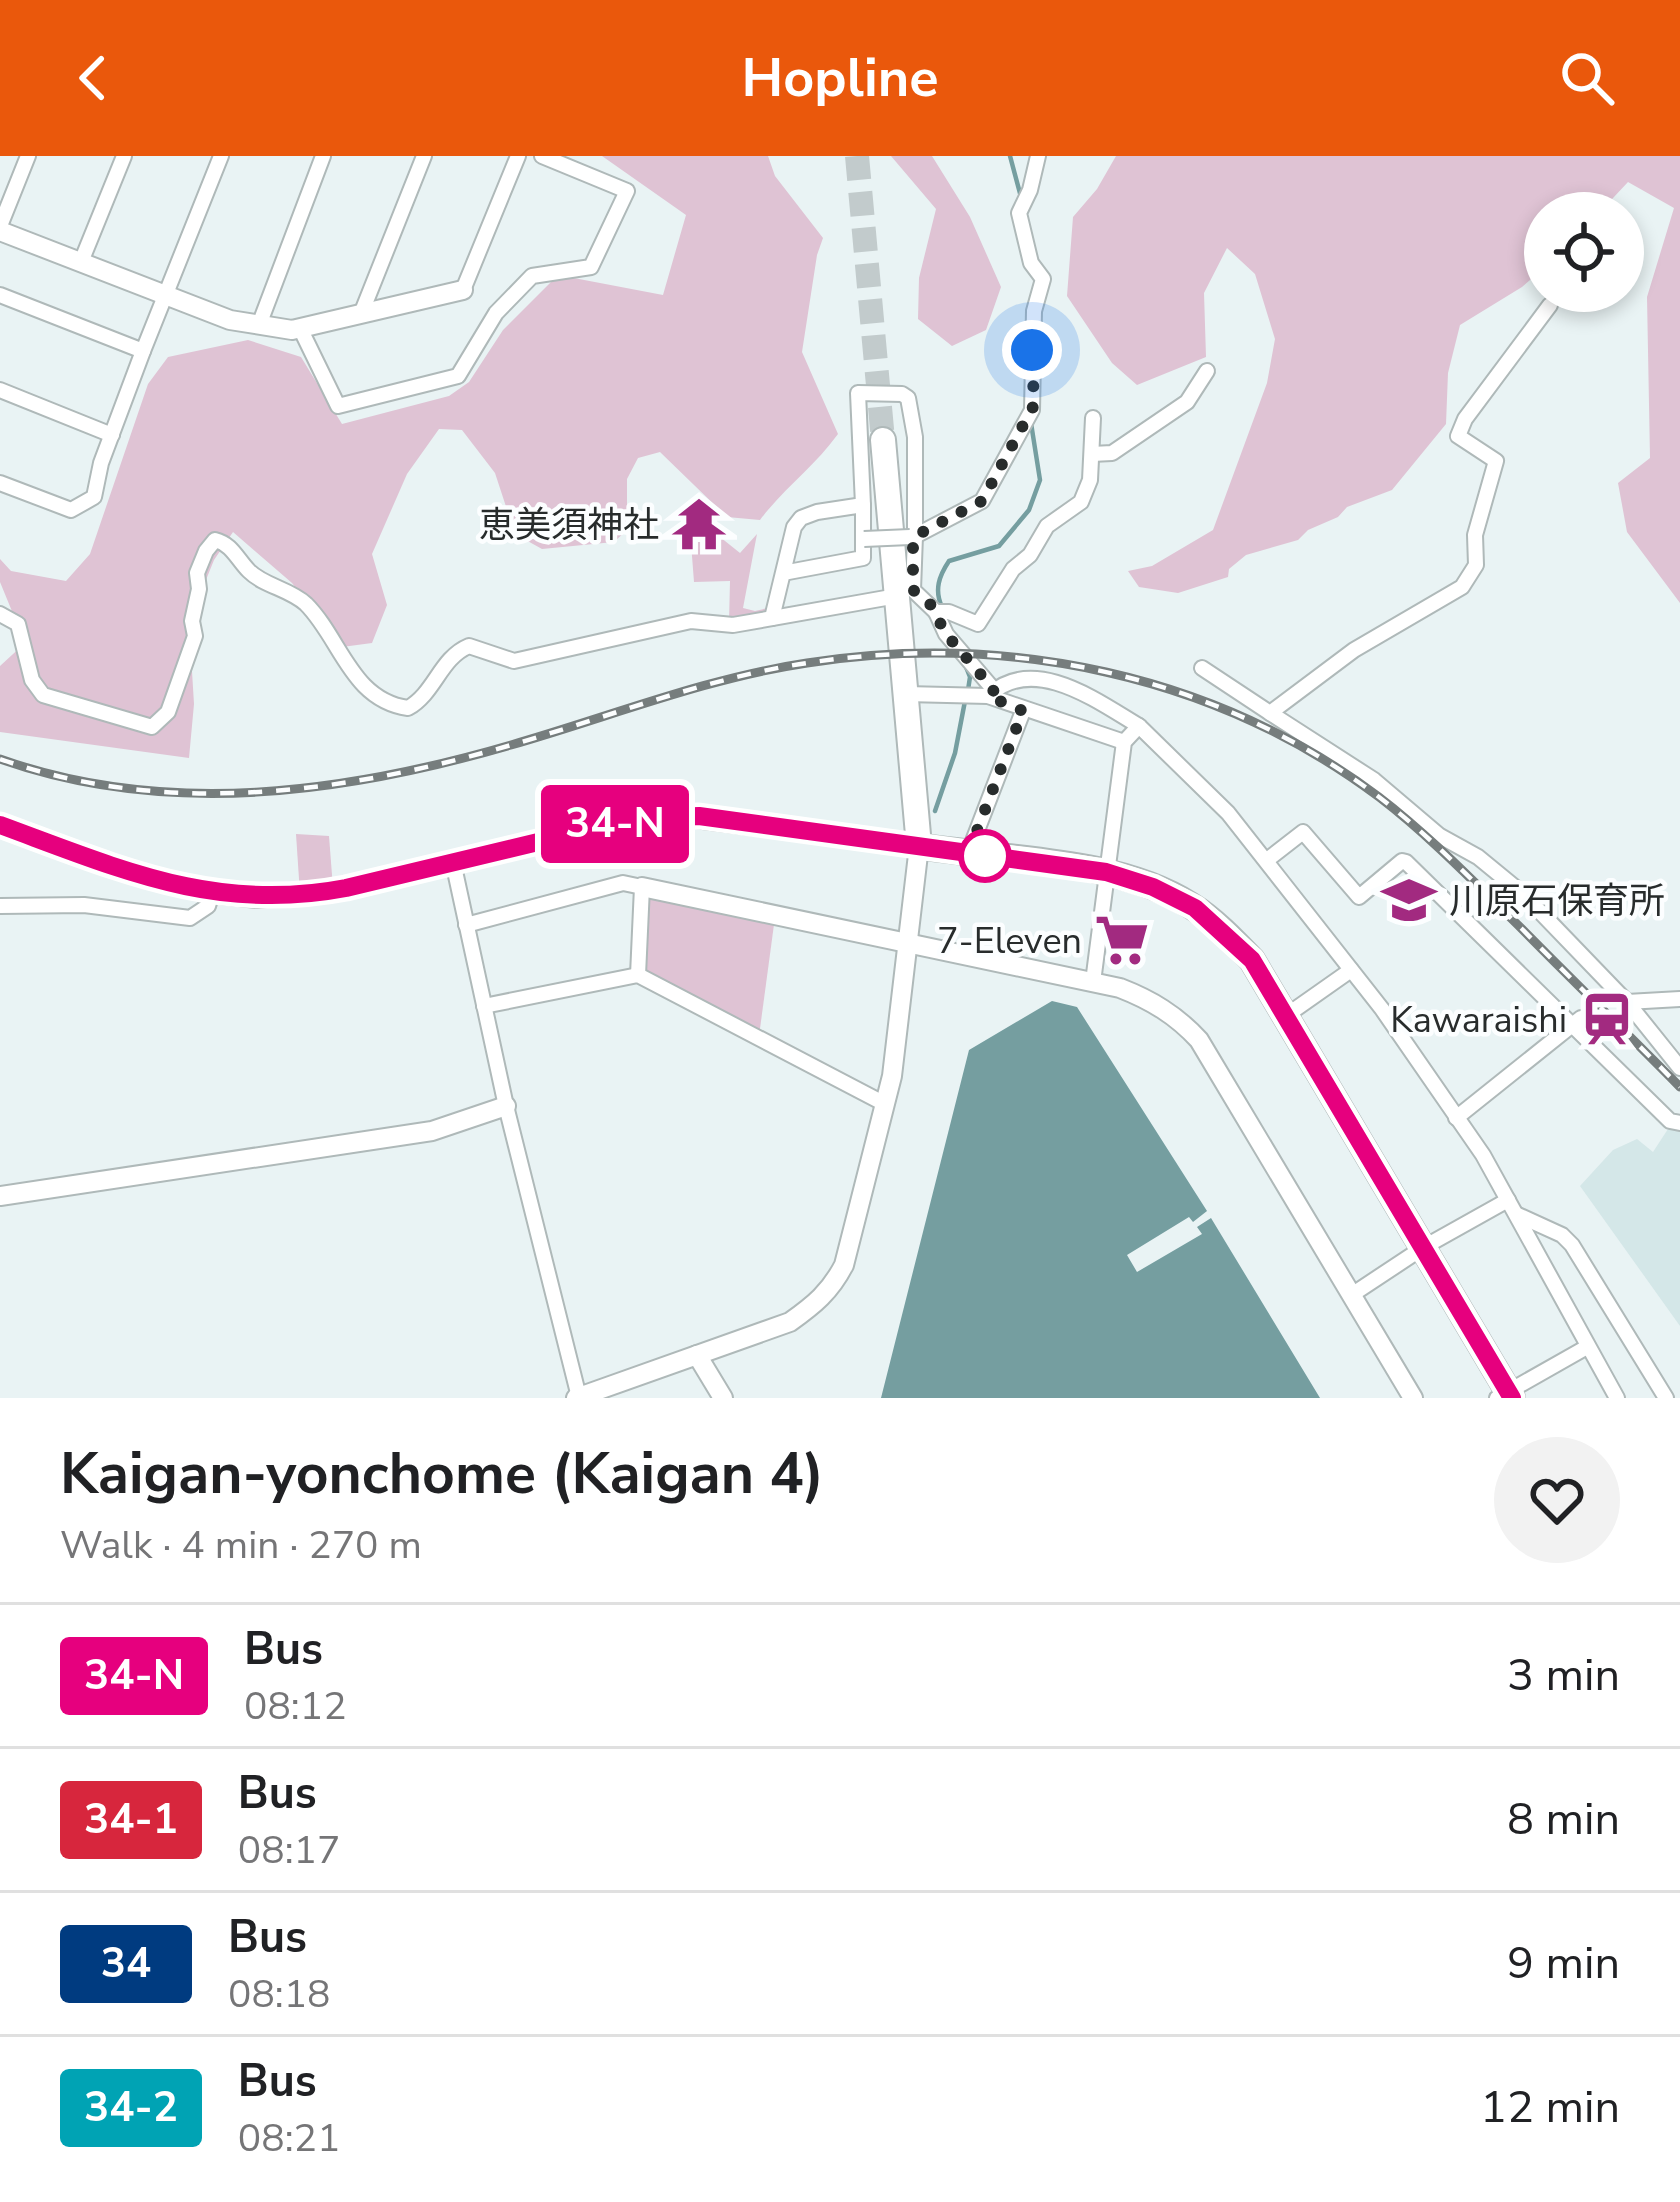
<!DOCTYPE html>
<html lang="en">
<head>
<meta charset="utf-8">
<style>
  body { margin:0; font-family:"Nunito Sans","Noto Sans JP",sans-serif; background:#f2f2f2; color:#202124; height:100vh; display:flex; flex-direction:column; font-size:45px; white-space:nowrap }
  * { box-sizing:border-box; margin:0 }
  p { font-size:39px; color:#757577 }
  .icon { flex:none; width:66px; height:66px; fill:none; stroke:currentColor; stroke-width:2; stroke-linecap:round; stroke-linejoin:round }
  .map { position:relative; height:1242px; overflow:hidden }
  .sheet { display:flex; flex-direction:column; background:#fff; flex:1 }
  .sheet>* { flex:none }
  .badge { padding:0 24px; border-radius:9px; font-size:42px; line-height:78px }
  .tools { position:absolute; left:1524px; top:36px; display:grid; gap:24px }
  .tools a { display:grid; place-items:center; width:120px; height:120px; border-radius:50%; background:#fff; box-shadow:0 6px 18px #0003; font-size:60px }
  .you { position:absolute; width:60px; height:60px; margin:-30px; border:9px solid #fff; border-radius:50%; background:#1a73e8; box-shadow:0 0 0 18px #1a73e833 }
  .map>.badge { position:absolute; translate:-50% -50%; box-shadow:0 0 0 6px #fff }
  .round { display:grid; place-items:center; flex:none; width:126px; height:126px; border-radius:63px; background:#f2f2f2 }
  .head { display:flex; align-items:center; justify-content:space-between; height:204px; padding:0 60px }
  h1 { font-size:57px; font-weight:700; line-height:90px }
  ul { padding:0; list-style:none }
  li { display:flex; align-items:center; gap:36px; height:144px; padding:0 60px; border-top:3px solid #e0e0e0 }
  li div { flex:1 }
  li b { display:block; font-size:45px }
  li em { font-style:normal }
  li .badge { min-width:132px; font-weight:700; text-align:center }
  header { display:flex; justify-content:space-between; align-items:center; height:156px; padding:0 60px; background:#ea580c; color:#fff; font-size:54px; font-weight:700 }
  .map>svg:first-child { display:block }
  .built { fill:#d4e7e8 }
  .green { fill:#dfc3d4 }
  .water { fill:#759ea0 }
  .lines { fill:none; stroke-linecap:round; stroke-linejoin:round }
  .stream { stroke:#759ea0; stroke-width:4.5 }
  .street-tunnel { stroke:#c2cbcc; stroke-width:14; stroke-dasharray:14 7; stroke-linecap:butt }
  .highway-tunnel { stroke:#c2cbcc; stroke-width:24; stroke-dasharray:24 12; stroke-linecap:butt }
  .street-casing { stroke:#afb9b9; stroke-width:18 }
  .secondary-casing { stroke:#afb9b9; stroke-width:22 }
  .highway-casing { stroke:#afb9b9; stroke-width:28 }
  .street { stroke:#fff; stroke-width:14 }
  .secondary { stroke:#fff; stroke-width:18 }
  .highway { stroke:#fff; stroke-width:24 }
  .rail-casing { stroke:#767d7d; stroke-width:9 }
  .rail { stroke:#fcfeff; stroke-width:4.5; stroke-dasharray:14; stroke-linecap:butt }
  .street-bridge-casing { stroke:#afb9b9; stroke-width:18; stroke-linecap:butt }
  .street-bridge { stroke:#fff; stroke-width:14 }
  .line-casing { stroke:#fff; stroke-width:27 }
  .line { stroke:#e6007e; stroke-width:18 }
  .walk { stroke:#282c2c; stroke-width:12; stroke-dasharray:0 21.6 }
  .stop-dot { fill:#fff; stroke:#e6007e; stroke-width:6 }
  .labels { text-anchor:middle; stroke-width:9; stroke-linejoin:round; paint-order:stroke }
  .poi-label { font-size:36px; fill:#282c2c; stroke:#fcfeff; text-anchor:end }
</style>
</head>
<body>
<header><svg class="icon" aria-label="back" viewBox="0 0 24 24"><path d="M15 5l-7 7 7 7"/></svg>Hopline<svg class="icon" aria-label="search" viewBox="0 0 24 24"><circle cx="10" cy="10" r="6"/><path d="M15 15l6 6"/></svg></header>
<div class="map">
<svg width="1680" height="1242" viewBox="0 0 1680 1242">
  <rect width="100%" height="100%" fill="#e9f3f4"/>
  <path class="built" d="M 1668,973 L 1680,975 L 1680,1170 L 1580,1030 L 1613,994 L 1637,983 L 1653,996 Z"/>
  <g class="green">
    <path d="M 602,0 L 768,0 L 775,20 L 823,82 L 817,99 L 802,196 L 838,278 C 815,310 784,332 760,364 L 727,361 L 660,296 L 638,302 L 627,323 L 627,374 L 614,386 L 542,393 L 515,378 L 495,317 L 462,274 L 439,273 L 407,318 L 372,398 L 387,449 L 372,487 L 342,491 L 292,427 L 233,376 L 214,404 L 189,466 L 194,548 L 189,602 L 0,576 L 0,510 L 25,487 L 0,426 L 0,403 L 11,415 L 66,425 L 90,398 L 148,228 L 168,201 L 248,184 L 301,201 L 342,268 L 449,240 L 469,226 L 503,174 L 558,119 L 663,139 L 686,59 Z"/>
    <path d="M 891,0 L 932,0 L 970,61 L 1001,131 L 986,174 L 952,190 L 918,163 L 919,122 L 936,53 Z"/>
    <path d="M 1116,0 L 1680,0 L 1680,447 L 1627,376 L 1618,327 L 1650,302 L 1647,141 L 1674,52 L 1628,26 L 1599,57 L 1545,57 L 1545,111 L 1522,131 L 1460,169 L 1448,217 L 1446,268 L 1392,334 L 1347,351 L 1338,361 L 1308,374 L 1298,384 L 1246,399 L 1229,413 L 1228,421 L 1178,437 L 1139,431 L 1128,415 L 1152,410 L 1213,374 L 1267,227 L 1275,183 L 1255,118 L 1227,92 L 1204,137 L 1206,201 L 1137,229 L 1112,207 L 1067,140 L 1073,61 L 1097,33 Z"/>
    <path d="M 714,370 L 720,381 L 740,397 L 757,378 L 743,452 L 755,455 L 772,451 L 771,460 L 729,466 L 730,425 L 694,426 L 691,387 Z"/>
    <path d="M 296,678 L 329,680 L 333,732 L 300,738 Z"/>
    <path d="M 644,734 L 775,761 L 759,880 L 640,817 Z"/>
  </g>
  <path class="water" d="M 1052,845 L 1077,851 L 1207,1055 L 1193,1066 L 1189,1061 L 1127,1099 L 1137,1116 L 1202,1078 L 1197,1071 L 1211,1062 L 1320,1242 L 881,1242 L 969,894 Z"/>
  <g class="lines">
    <g class="stream">
      <path d="M 1010,0 L 1021,41"/>
      <path d="M 942,451 C 934,434 939,420 949,405 L 999,390 L 1029,354 L 1040,324 L 1031,267"/>
      <path d="M 966,511 L 970,521 L 968,534"/>
      <path d="M 935,655 L 955,597 L 965,545"/>
    </g>
    <path class="street-tunnel" d="M 1581,862 L 1614,834"/>
    <path class="highway-tunnel" d="M 857,0 L 883,284"/>
    <defs>
      <g id="street">
        <path d="M 0,70 L 28,0"/>
        <path d="M 81,106 L 124,0"/>
        <path d="M 463,134 L 518,0"/>
        <path d="M 0,139 L 143,195"/>
        <path d="M 361,158 L 424,0"/>
        <path d="M 259,169 L 323,0"/>
        <path d="M 300,172 L 338,250 L 458,220 L 496,157 L 532,120 L 591,111 L 627,35 L 542,0"/>
        <path d="M 0,234 L 112,279"/>
        <path d="M 1092,298 L 1112,297 L 1187,246 L 1207,215"/>
        <path d="M 0,327 L 71,354 L 94,341 L 101,307 L 143,195 L 221,0"/>
        <path d="M 863,349 L 858,237 L 902,238 L 908,242 L 915,281 L 915,380 L 982,345 L 1032,254 L 1034,155 L 1043,123 L 1031,107 L 1019,57 L 1030,34 L 1038,0"/>
        <path d="M 911,380 L 915,380 L 913,434 L 936,456 L 949,456 L 978,468 L 1013,413 L 1030,399 L 1047,370 L 1081,346 L 1090,324 L 1093,262"/>
        <path d="M 936,456 L 946,478 L 994,534"/>
        <path d="M 0,458 L 18,468 L 32,524 L 43,539 L 152,571 L 168,556 L 195,480 L 192,465 L 199,433 L 197,417 L 206,395 L 215,384 C 232,388 237,403 249,415 C 264,430 290,433 306,448 C 341,483 351,544 408,552 C 435,537 440,502 469,490 L 514,505 L 691,465 L 733,469 L 897,440"/>
        <path d="M 772,462 L 794,371 L 801,362 L 817,356 L 863,349 L 863,402 L 783,417"/>
        <path d="M 1202,512 L 1270,557 L 1354,494 L 1462,431 L 1476,409 L 1475,379 L 1496,305 L 1458,280 L 1465,263 L 1550,149"/>
        <path d="M 906,538 L 988,540 L 1124,586"/>
        <path d="M 988,540 C 1033,497 1097,545 1139,570"/>
        <path d="M 1270,557 L 1374,624 L 1440,680 L 1478,701 L 1522,737 L 1627,846 L 1680,843"/>
        <path d="M 968,698 L 1023,555"/>
        <path d="M 1267,704 L 1303,676 L 1359,741 L 1402,705 L 1406,706 L 1670,965 L 1680,967"/>
        <path d="M 453,706 L 506,950 L 579,1241"/>
        <path d="M 0,750 L 84,749 L 190,762 L 208,750 L 212,737"/>
        <path d="M 466,769 L 623,727 L 642,731 L 638,819"/>
        <path d="M 1093,826 L 1124,586 L 1139,570 L 1228,657 L 1382,853 L 1483,999 L 1617,1242"/>
        <path d="M 1627,846 L 1680,912"/>
        <path d="M 484,850 L 638,819 L 885,948"/>
        <path d="M 1287,859 L 1351,814"/>
        <path d="M 1456,962 L 1581,862"/>
        <path d="M 1518,1059 L 1562,1079 L 1572,1089 L 1666,1242"/>
        <path d="M 1353,1138 L 1424,1091 L 1508,1044"/>
        <path d="M 1497,1242 L 1587,1191"/>
      </g>
      <g id="secondary">
        <path d="M 0,75 L 230,164 L 292,174 L 463,134"/>
        <path d="M 0,670 L 147,722 L 212,737 L 257,742 L 346,732 L 638,662 L 671,659 L 919,690 L 892,920 L 844,1109 C 830,1136 814,1149 790,1166 L 576,1242"/>
        <path d="M 642,731 L 1120,832 C 1151,844 1176,859 1199,884 L 1413,1242"/>
        <path d="M 0,1040 L 432,975 L 506,950"/>
        <path d="M 697,1199 L 723,1242"/>
      </g>
      <path id="highway" d="M 883,284 L 919,690 C 1004,704 1116,702 1190,749 C 1213,763 1233,784 1252,804 L 1512,1242"/>
    </defs>
    <use href="#street" class="street-casing"/>
    <use href="#secondary" class="secondary-casing"/>
    <use href="#highway" class="highway-casing"/>
    <use href="#street" class="street"/>
    <use href="#secondary" class="secondary"/>
    <use href="#highway" class="highway"/>
    <defs>
      <path id="rail" d="M 0,603 C 167,662 346,637 511,589 C 609,561 706,522 807,507 C 1008,476 1215,518 1379,641 C 1430,680 1476,728 1522,773 C 1574,826 1628,878 1680,931"/>
    </defs>
    <use href="#rail" class="rail-casing"/>
    <use href="#rail" class="rail"/>
    <defs>
      <path id="street-bridge" d="M 864,383 L 910,381"/>
    </defs>
    <use href="#street-bridge" class="street-bridge-casing"/>
    <use href="#street-bridge" class="street-bridge"/>
  </g>
  <g class="lines">
    <defs>
      <path id="line" d="M 0,669 C 120,713 216,757 346,732 L 638,662 L 699,660 L 1106,716 L 1153,731 L 1195,752 L 1252,804 L 1512,1242"/>
    </defs>
    <use href="#line" class="line-casing"/>
    <use href="#line" class="line"/>
    <path class="walk" d="M 985,700 L 968,698 L 1023,555 L 988,540 L 994,534 L 946,478 L 929,446 L 913,434 L 913,387 L 915,380 L 982,345 L 1034,249 L 1032,194"/>
  </g>
  <defs>
    <symbol id="temple-bare" viewBox="-9 -9 18 18"><path d="M0-6L5-2H3V0L6.5 2.5H4V6H1.5V3h-3V6H-4V2.5H-6.5L-3 0V-2H-5Z" fill="#a22a80" stroke="#fcfeff" stroke-width="2.5" paint-order="stroke"/></symbol>
    <symbol id="school-bare" viewBox="-9 -9 18 18"><path d="M0-5L7-2L0 1L-7-2ZM-4 1L0 2.5L4 1V4Q0 6-4 4Z" fill="#a22a80" stroke="#fcfeff" stroke-width="2.5" paint-order="stroke"/></symbol>
    <symbol id="supermarket-bare" viewBox="-9 -9 18 18"><path d="M-6-5.5h2.5l.6 2H6L4.5 2H-2.5L-4.4-4H-6ZM-1.5 3.2a1.3 1.3 0 1 0 .1 0ZM3 3.2a1.3 1.3 0 1 0 .1 0Z" fill="#a22a80" stroke="#fcfeff" stroke-width="2.5" paint-order="stroke"/></symbol>
    <symbol id="station-bare" viewBox="-9 -9 18 18"><path d="M-3-6H3Q5-6 5-4V2Q5 4 3 4L4.5 6H3L1.5 4h-3L-3 6H-4.5L-3 4Q-5 4-5 2V-4Q-5-6-3-6ZM-3.5-4v3h7v-3ZM-3.5 1v1.5H-2V1ZM2 1v1.5H3.5V1Z" fill="#a22a80" stroke="#fcfeff" stroke-width="2.5" paint-order="stroke"/></symbol>
  </defs>
  <g fill-rule="evenodd">
    <use href="#temple-bare" x="661" y="330" width="76" height="76"/>
    <use href="#school-bare" x="1371" y="706" width="76" height="76"/>
    <use href="#supermarket-bare" x="1084" y="746" width="76" height="76"/>
    <use href="#station-bare" x="1569" y="825" width="76" height="76"/>
  </g>
  <circle class="stop-dot" cx="985" cy="700" r="24"/>
  <g class="labels">
    <g class="poi-label">
      <text x="659" y="381">恵美須神社</text>
      <text x="1449" y="757" text-anchor="start">川原石保育所</text>
      <text x="1082" y="797">7-Eleven</text>
      <text x="1567" y="876">Kawaraishi</text>
    </g>
  </g>
</svg>
<div class="tools">
<a><svg class="icon" aria-label="locate" viewBox="0 0 24 24"><circle cx="12" cy="12" r="6"/><path d="M12 2v4M12 18v4M2 12h4M18 12h4"/></svg></a>
</div>
<div class="you" style="left:1032px;top:194px"></div>
<b class="badge" style="left:615px;top:668px;background:#e6007e;color:#fff">34-N</b>
</div>
<section class="sheet">
<div class="head"><div><h1>Kaigan-yonchome (Kaigan 4)</h1><p>Walk · 4 min · 270 m</p></div><a class="round"><svg class="icon" aria-label="heart" viewBox="0 0 24 24"><path d="M12 20l-8-8c-3-5 5-10 8-4 3-6 11-1 8 4z"/></svg></a></div>
<ul>
<li><span class="badge" style="background:#e6007e;color:#fff">34-N</span><div><b>Bus</b><p>08:12</p></div><em>3 min</em></li>
<li><span class="badge" style="background:#d7263d;color:#fff">34-1</span><div><b>Bus</b><p>08:17</p></div><em>8 min</em></li>
<li><span class="badge" style="background:#003b80;color:#fff">34</span><div><b>Bus</b><p>08:18</p></div><em>9 min</em></li>
<li><span class="badge" style="background:#00a3b4;color:#fff">34-2</span><div><b>Bus</b><p>08:21</p></div><em>12 min</em></li>
</ul>
</section>
</body>
</html>
